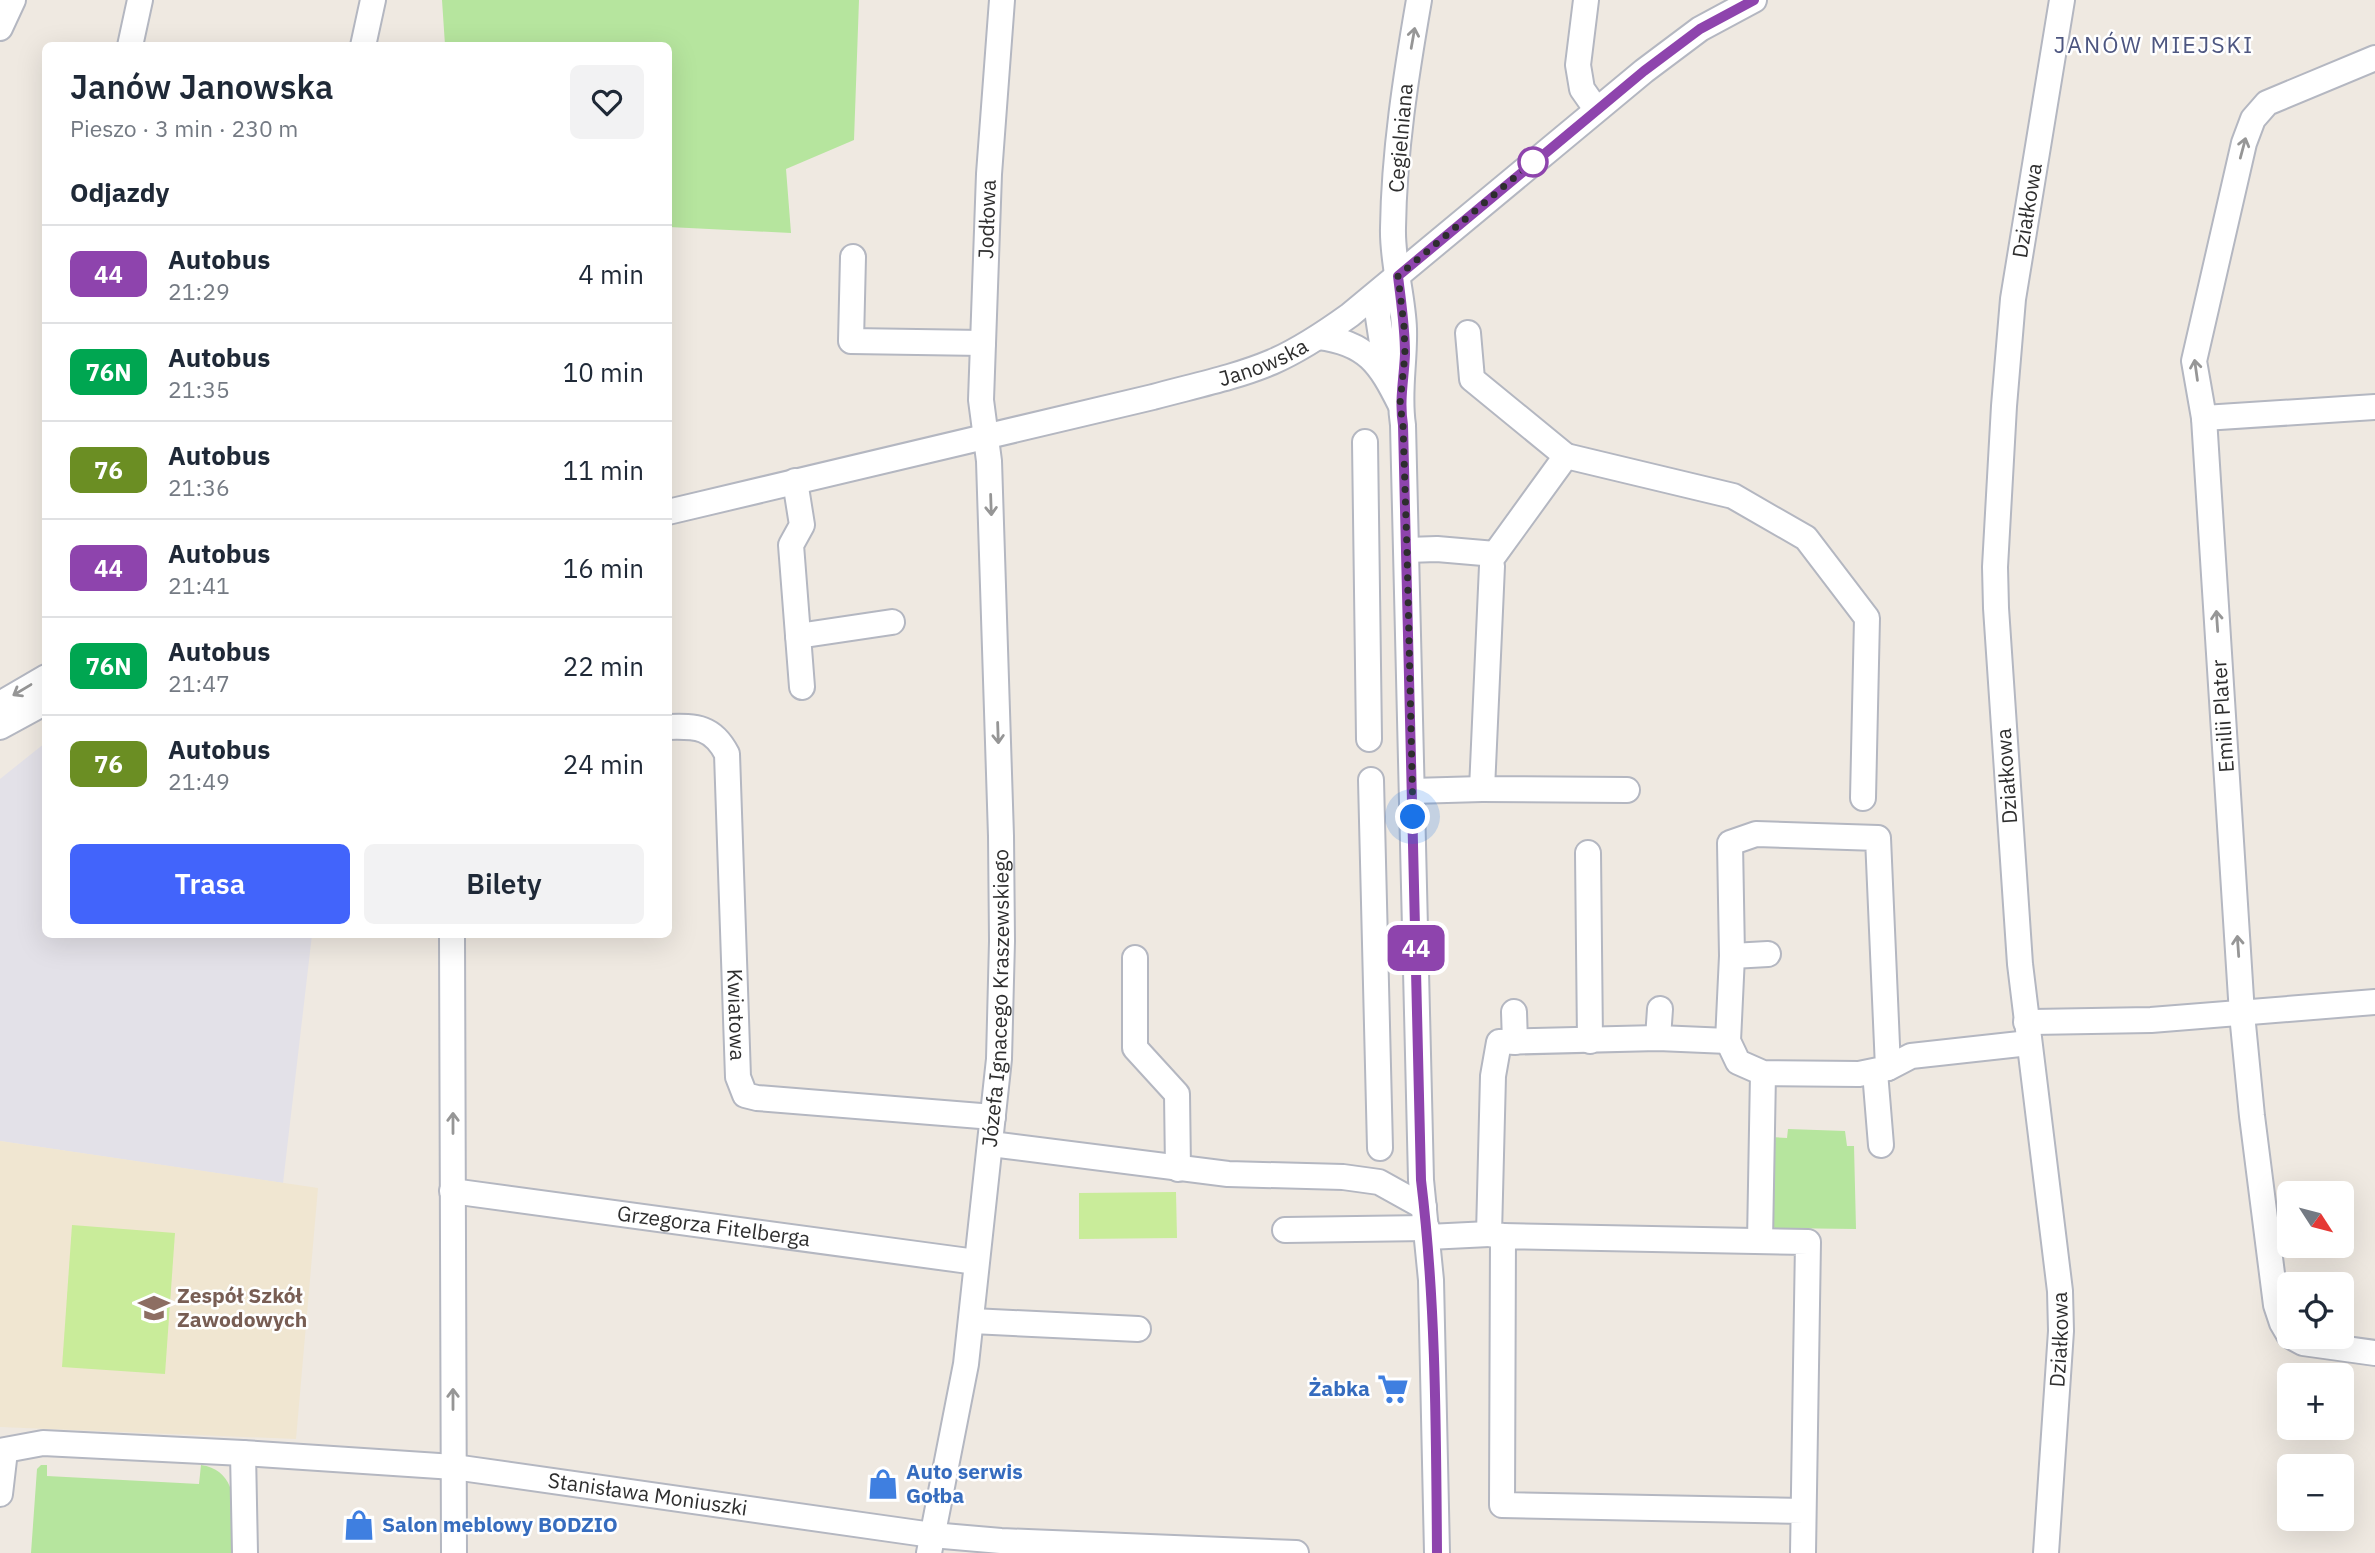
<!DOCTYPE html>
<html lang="pl">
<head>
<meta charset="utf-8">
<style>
  body { margin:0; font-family:"IBM Plex Sans",sans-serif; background:#f2f2f3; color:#1f2937; height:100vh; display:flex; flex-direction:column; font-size:26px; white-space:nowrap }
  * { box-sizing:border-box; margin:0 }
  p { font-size:23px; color:#747a83 }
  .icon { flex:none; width:38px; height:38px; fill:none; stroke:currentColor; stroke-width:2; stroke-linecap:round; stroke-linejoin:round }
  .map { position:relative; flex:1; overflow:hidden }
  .details { position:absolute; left:42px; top:42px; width:630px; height:896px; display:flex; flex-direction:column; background:#fff; border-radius:10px; box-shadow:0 7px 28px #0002 }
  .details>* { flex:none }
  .badge { padding:0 14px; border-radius:10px; font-size:24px; line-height:46px }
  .needle { width:46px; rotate:126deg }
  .buttons { position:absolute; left:2277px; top:1181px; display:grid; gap:14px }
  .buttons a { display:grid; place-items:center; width:77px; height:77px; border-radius:10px; background:#fff; box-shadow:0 7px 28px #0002; font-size:35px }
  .you { position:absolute; width:35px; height:35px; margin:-18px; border:5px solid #fff; border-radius:50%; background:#1a73e8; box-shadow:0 0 0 10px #1a73e833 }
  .map>.badge { position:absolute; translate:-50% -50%; box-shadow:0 0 0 4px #fff }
  h2 { padding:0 28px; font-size:26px; line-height:63px }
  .round { display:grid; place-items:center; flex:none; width:74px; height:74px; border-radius:10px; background:#f2f2f3 }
  .summary { display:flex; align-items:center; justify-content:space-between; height:119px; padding:0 28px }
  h1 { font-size:33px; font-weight:600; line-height:52px }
  .action { display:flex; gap:14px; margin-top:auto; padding:14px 28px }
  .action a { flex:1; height:80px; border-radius:10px; background:#4264fb; color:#fff; font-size:28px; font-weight:600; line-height:80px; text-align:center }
  .action a+a { background:#f2f2f3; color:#1f2937 }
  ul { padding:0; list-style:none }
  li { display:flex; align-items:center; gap:21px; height:98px; padding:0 28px; border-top:2px solid #e0e1e3 }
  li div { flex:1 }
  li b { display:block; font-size:26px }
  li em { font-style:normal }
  li .badge { min-width:77px; font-weight:700; text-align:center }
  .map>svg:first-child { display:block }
  .industrial { fill:#e3e1e8 }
  .education { fill:#f0e6d1 }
  .green { fill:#b6e59e }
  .pitch { fill:#c9ec9a }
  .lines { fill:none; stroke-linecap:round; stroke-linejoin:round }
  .minor-casing { stroke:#b4b7c1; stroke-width:28 }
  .minor { stroke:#fff; stroke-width:24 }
  .oneway { stroke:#969696 }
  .line-casing { stroke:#fff; stroke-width:16 }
  .line { stroke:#8e44ad; stroke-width:10 }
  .walk { stroke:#2e2e2e; stroke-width:7; stroke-dasharray:0 12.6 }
  .stop-dot { fill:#fff; stroke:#8e44ad; stroke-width:3.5 }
  .labels { text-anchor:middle; stroke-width:5; stroke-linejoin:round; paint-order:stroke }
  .street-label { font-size:21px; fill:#2e2e2e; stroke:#fff }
  .education-label { font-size:21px; font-weight:bold; fill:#785e54; stroke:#fff; text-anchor:start }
  .shop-label { font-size:21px; font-weight:bold; fill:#366cbe; stroke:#fff; text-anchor:start }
  .neighbourhood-label { font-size:23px; letter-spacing:2px; fill:#4d5680; stroke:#fff }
</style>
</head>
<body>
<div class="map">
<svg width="2375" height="1553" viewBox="0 0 2375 1553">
  <rect width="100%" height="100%" fill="#efe9e1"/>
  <path class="industrial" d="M 45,743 L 46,934 L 312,935 L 283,1183 L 0,1141 L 0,779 Z"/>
  <path class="education" d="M 0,1141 L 318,1188 L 296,1439 L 0,1427 Z"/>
  <g class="green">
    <path d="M 442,0 L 859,0 L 854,140 L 786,169 L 791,233 L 669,227 L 668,46 L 445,45 Z"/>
    <path d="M 1788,1129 L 1845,1131 L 1847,1146 L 1854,1146 L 1856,1229 L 1775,1228 L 1771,1226 L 1770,1137 L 1787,1138 Z"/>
    <path d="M 41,1465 L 47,1465 L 47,1476 L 199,1484 L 201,1465 C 243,1471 234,1520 235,1553 L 31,1553 L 37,1469 Z"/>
  </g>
  <g class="pitch">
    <path d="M 1176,1192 L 1177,1238 L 1079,1239 L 1079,1193 Z"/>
    <path d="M 72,1225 L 175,1233 L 165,1374 L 62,1367 Z"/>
  </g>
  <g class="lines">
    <defs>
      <g id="minor">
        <path d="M 1419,0 C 1406,75 1394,152 1393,228 C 1392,262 1403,296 1404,329 C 1405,362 1398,393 1403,425 L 1421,1180 L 1431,1280 L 1437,1553"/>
        <path d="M 1586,0 L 1578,65 L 1582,89 L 1596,109"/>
        <path d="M 0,28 L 13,0"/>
        <path d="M 130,46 L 140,0"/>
        <path d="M 363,46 L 373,0"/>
        <path d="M 853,257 L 851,341 L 983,343"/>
        <path d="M 1382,290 L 1378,317 L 1387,375"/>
        <path d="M 1468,333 L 1472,379 L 1566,456"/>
        <path d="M 1319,337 C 1367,343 1380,364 1400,404"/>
        <path d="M 2204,418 L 2375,407"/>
        <path d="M 1365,442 L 1369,739"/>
        <path d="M 795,481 L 802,525 L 791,545 L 802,687"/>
        <path id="s1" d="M 668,512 L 1153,397 C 1193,386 1234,378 1272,362 C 1300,350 1325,333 1350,315 L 1644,71 L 1700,29 L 1754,0"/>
        <path d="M 1407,550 L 1437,549 L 1495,554 L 1566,456 L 1733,496 L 1806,538 L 1867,618 L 1863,798"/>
        <path d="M 1492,566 L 1482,789 L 1627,790"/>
        <path d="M 798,636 L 892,622"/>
        <path d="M 0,704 L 46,677"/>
        <path d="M 0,727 L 46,702"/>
        <path id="s2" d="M 668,727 C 697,726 713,727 727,754 L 738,1077 L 745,1095 L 757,1098 L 993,1117"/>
        <path d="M 1371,780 L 1380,1148"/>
        <path d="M 1412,791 L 1482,789"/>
        <path d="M 1588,853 L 1590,1041"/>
        <path d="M 452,934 L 454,1553"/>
        <path d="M 1732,956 L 1768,954"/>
        <path d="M 1135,958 L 1135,1048 L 1177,1094 L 1178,1169"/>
        <path d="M 1514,1012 L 1515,1042"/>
        <path d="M 2026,1022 L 2151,1020 L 2375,1002"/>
        <path d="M 1658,1038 L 1660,1009"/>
        <path d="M 1888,1068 L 1911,1056 L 2029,1043"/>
        <path d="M 1875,1072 L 1881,1145"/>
        <path d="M 991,1144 L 1228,1174 L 1343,1177 L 1379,1182 L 1424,1207"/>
        <path id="s3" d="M 452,1191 L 976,1262"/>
        <path d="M 1285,1230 L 1427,1228"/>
        <path d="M 1503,1236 L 1489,1234 L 1493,1076 L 1499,1042 L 1658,1038 L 1728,1041"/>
        <path d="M 1428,1237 L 1489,1234"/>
        <path d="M 1760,1241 L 1763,1073 L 1738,1062 L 1728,1041 L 1732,956 L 1730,843 L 1756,834 L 1878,838 L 1888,1068 L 1859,1074 L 1763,1073"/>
        <path d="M 972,1321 L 1138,1329"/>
        <path d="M 2289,1335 L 2282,1323 L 2276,1305 L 2252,1116 L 2242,1014 L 2204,418 L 2194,361 L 2244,143 L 2253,119 L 2267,103 L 2375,58"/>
        <path d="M 2292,1337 L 2303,1343 L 2375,1353"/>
        <path id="s4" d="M 0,1451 L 43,1443 L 243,1453 L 454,1467 L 932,1535 L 1001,1541 L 1296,1553"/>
        <path d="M 243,1453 L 245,1553"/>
        <path d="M 0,1494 L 5,1451"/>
        <path id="s5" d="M 929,1553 L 966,1364 L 999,1059 L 1002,941 L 1001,836 L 989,461 L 981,400 L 989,174 L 1002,0"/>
        <path d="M 1803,1553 L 1808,1242 L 1503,1236 L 1502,1505 L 1803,1511"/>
        <path id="s6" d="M 2046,1553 L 2061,1331 L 2060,1291 L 2020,964 L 1996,608 L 1995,567 L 2004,406 L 2013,299 L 2062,0"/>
      </g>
    </defs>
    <use href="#minor" class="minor-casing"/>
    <use href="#minor" class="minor"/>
  </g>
  <defs><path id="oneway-shaft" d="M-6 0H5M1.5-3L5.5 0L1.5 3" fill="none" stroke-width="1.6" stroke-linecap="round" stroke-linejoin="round" transform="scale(1.75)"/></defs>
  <g class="oneway">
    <use href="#oneway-shaft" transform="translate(1413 38) rotate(-80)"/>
    <use href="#oneway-shaft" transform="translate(2243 148) rotate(-75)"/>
    <use href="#oneway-shaft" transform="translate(2196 370) rotate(-98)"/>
    <use href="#oneway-shaft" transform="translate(991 505) rotate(88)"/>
    <use href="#oneway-shaft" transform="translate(2217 621) rotate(-94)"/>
    <use href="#oneway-shaft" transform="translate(22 690) rotate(149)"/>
    <use href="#oneway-shaft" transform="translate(998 733) rotate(88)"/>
    <use href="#oneway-shaft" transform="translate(2238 946) rotate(-94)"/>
    <use href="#oneway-shaft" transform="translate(453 1123) rotate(-90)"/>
    <use href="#oneway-shaft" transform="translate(453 1399) rotate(-90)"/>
  </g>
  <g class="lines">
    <defs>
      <path id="line" d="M 1437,1553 C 1436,1428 1436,1303 1421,1180 L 1403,425 C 1399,400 1404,379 1405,354 C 1405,327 1401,302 1398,276 L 1644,71 L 1700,29 L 1754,0"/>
    </defs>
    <use href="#line" class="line-casing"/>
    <use href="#line" class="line"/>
    <path class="walk" d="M 1413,817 L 1407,550 L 1403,425 L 1400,404 L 1405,354 L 1404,326 L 1398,276 L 1541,155 L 1533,162"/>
  </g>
  <defs>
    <symbol id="school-bare" viewBox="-9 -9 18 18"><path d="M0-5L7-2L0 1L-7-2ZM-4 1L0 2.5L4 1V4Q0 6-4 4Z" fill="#8d6e63" stroke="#fff" stroke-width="2.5" paint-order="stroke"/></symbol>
    <symbol id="supermarket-bare" viewBox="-9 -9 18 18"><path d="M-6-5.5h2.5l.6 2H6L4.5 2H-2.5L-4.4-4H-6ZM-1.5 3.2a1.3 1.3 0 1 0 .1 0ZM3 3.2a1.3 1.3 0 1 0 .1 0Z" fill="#3f7fe0" stroke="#fff" stroke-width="2.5" paint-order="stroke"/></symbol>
    <symbol id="shop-bare" viewBox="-9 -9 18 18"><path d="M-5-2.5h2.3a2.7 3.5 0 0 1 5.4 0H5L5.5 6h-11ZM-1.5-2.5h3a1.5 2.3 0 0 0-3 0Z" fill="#3f7fe0" stroke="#fff" stroke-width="2.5" paint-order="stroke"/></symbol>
  </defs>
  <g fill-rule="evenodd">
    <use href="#school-bare" x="132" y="1286" width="44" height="44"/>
    <use href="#supermarket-bare" x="1371" y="1367" width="44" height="44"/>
    <use href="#shop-bare" x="861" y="1462" width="44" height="44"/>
    <use href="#shop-bare" x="337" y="1503" width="44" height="44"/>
  </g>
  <circle class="stop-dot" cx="1533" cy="162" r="14"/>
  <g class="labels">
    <g class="street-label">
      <text transform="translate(1401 138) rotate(-85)" y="7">Cegielniana</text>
      <text dy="7" stroke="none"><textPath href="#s6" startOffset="1348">Działkowa</textPath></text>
      <text dy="7" stroke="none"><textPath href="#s5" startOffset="1340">Jodłowa</textPath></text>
      <text dy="7" stroke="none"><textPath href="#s1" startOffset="614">Janowska</textPath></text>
      <text transform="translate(2223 716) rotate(-94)" y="7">Emilii Plater</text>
      <text transform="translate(2007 776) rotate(-94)" y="7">Działkowa</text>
      <text dy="7" stroke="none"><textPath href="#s5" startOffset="560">Józefa Ignacego Kraszewskiego</textPath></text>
      <text dy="7" stroke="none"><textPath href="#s2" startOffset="331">Kwiatowa</textPath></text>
      <text dy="7" stroke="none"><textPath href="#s3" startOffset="264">Grzegorza Fitelberga</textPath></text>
      <text dy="7" stroke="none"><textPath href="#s6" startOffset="214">Działkowa</textPath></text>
      <text dy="7" stroke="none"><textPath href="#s4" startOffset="651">Stanisława Moniuszki</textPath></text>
    </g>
    <g class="education-label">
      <text x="177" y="1303">Zespół Szkół<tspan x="177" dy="24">Zawodowych</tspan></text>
    </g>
    <g class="shop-label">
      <text x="1370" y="1396" text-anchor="end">Żabka</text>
      <text x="906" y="1479">Auto serwis<tspan x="906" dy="24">Gołba</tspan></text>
      <text x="382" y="1532">Salon meblowy BODZIO</text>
    </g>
    <g class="neighbourhood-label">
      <text x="2154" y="53">JANÓW MIEJSKI</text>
    </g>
  </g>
</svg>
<div class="buttons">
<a><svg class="needle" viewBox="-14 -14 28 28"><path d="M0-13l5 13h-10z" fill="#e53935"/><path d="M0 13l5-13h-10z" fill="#747a83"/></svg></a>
<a><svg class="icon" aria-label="locate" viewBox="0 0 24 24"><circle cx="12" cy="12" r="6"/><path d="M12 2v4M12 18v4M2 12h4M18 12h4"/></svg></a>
<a>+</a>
<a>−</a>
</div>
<div class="you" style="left:1413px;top:817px"></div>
<b class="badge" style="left:1416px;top:948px;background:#8e44ad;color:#fff">44</b>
<section class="details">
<div class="summary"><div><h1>Janów Janowska</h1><p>Pieszo · 3 min · 230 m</p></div><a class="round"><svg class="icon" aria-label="heart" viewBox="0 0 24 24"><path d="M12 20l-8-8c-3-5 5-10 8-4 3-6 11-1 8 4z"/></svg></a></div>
<h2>Odjazdy</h2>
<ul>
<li><span class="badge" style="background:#8e44ad;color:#fff">44</span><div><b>Autobus</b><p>21:29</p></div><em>4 min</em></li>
<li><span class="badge" style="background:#00a651;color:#fff">76N</span><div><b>Autobus</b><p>21:35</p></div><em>10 min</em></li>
<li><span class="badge" style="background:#6b8e23;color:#fff">76</span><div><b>Autobus</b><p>21:36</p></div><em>11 min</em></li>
<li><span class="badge" style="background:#8e44ad;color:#fff">44</span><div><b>Autobus</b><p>21:41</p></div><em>16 min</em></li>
<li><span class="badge" style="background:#00a651;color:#fff">76N</span><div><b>Autobus</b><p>21:47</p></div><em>22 min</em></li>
<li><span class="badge" style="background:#6b8e23;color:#fff">76</span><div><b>Autobus</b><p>21:49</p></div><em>24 min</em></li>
</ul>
<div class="action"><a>Trasa</a><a>Bilety</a></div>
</section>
</div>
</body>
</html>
